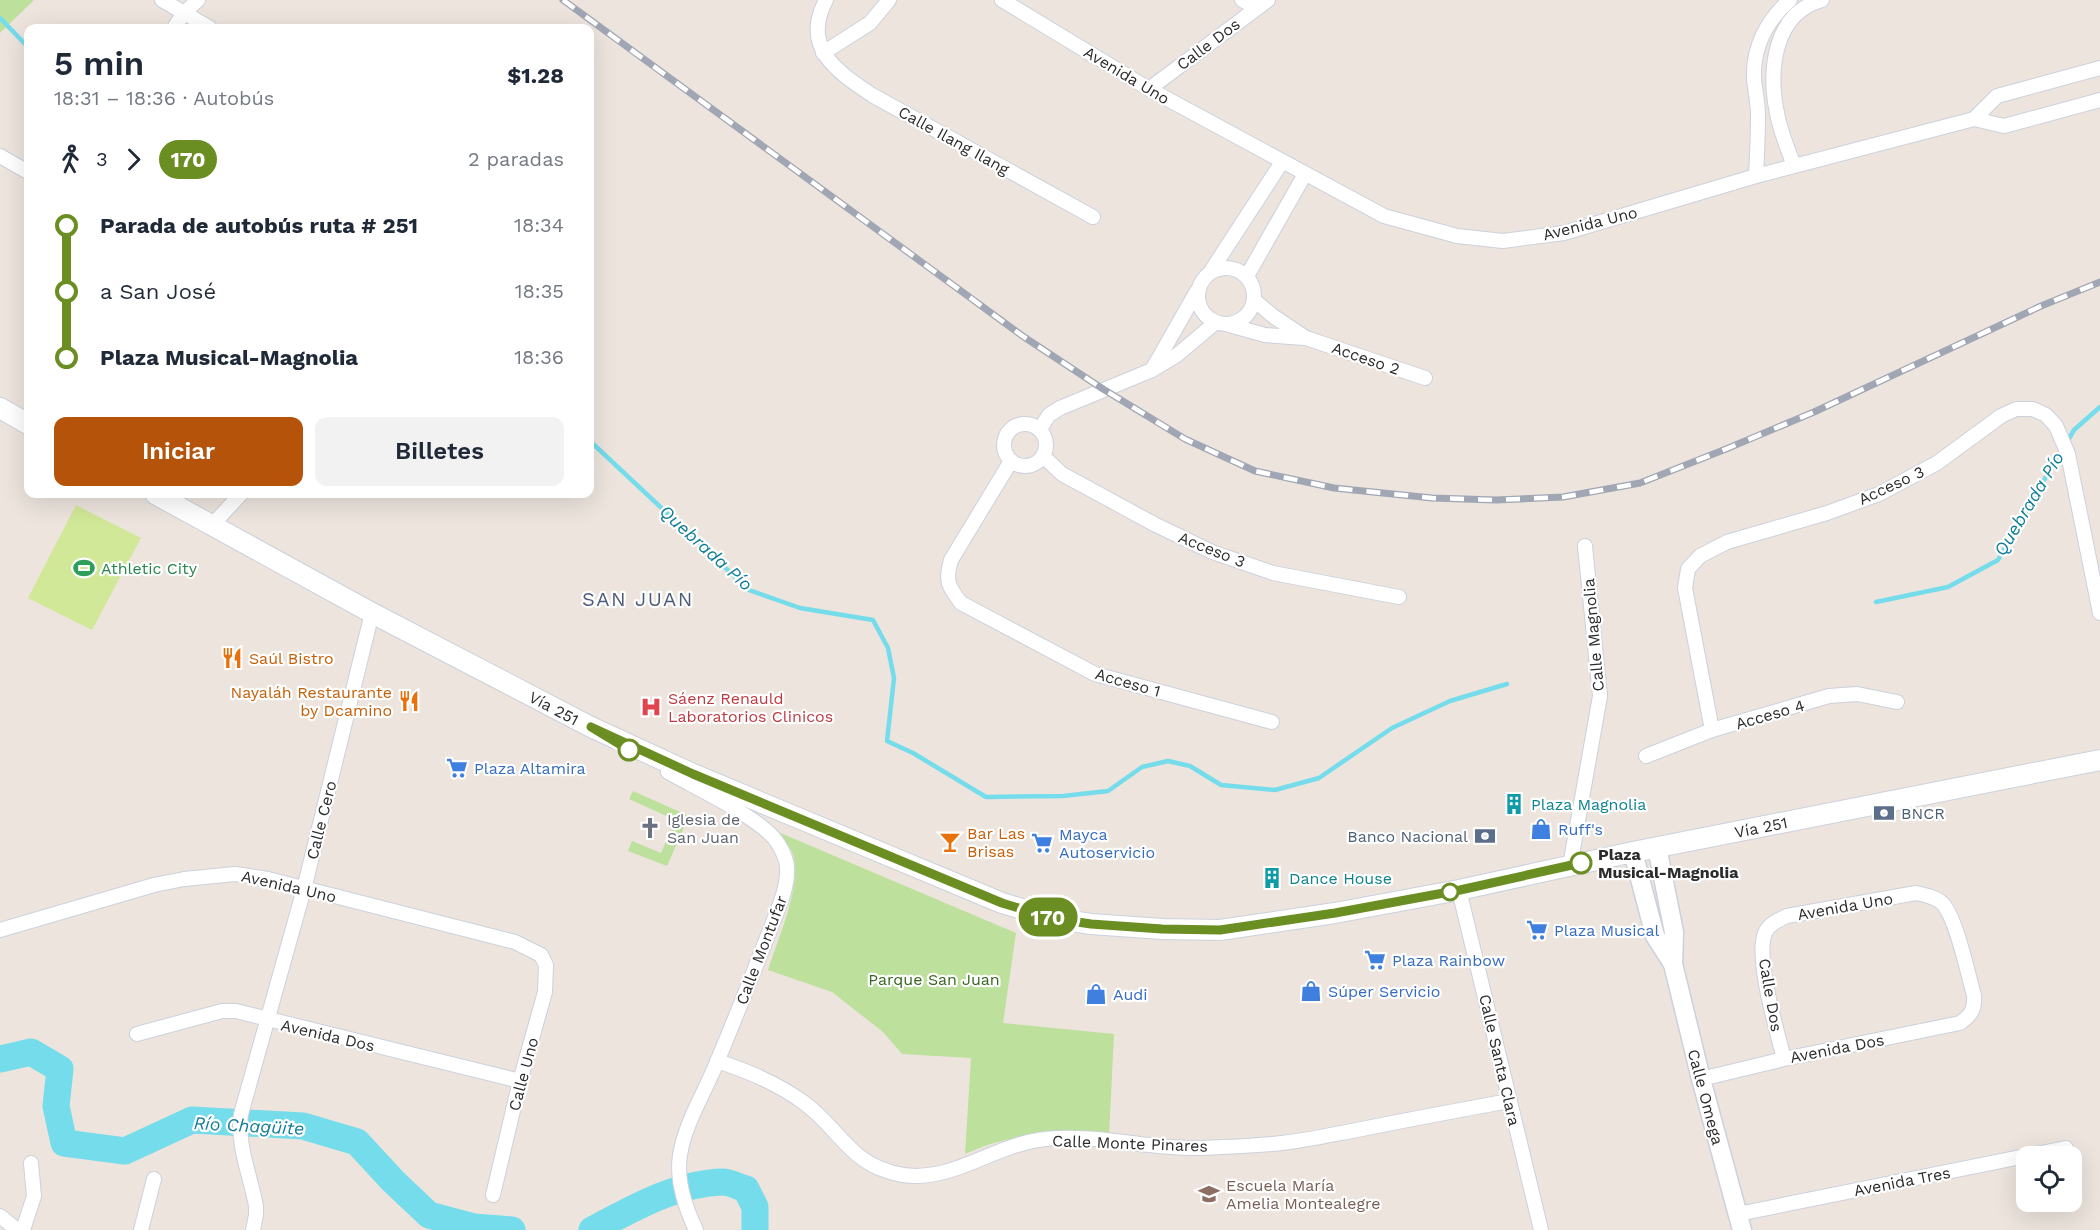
<!DOCTYPE html>
<html lang="es">
<head>
<meta charset="utf-8">
<style>
  body { margin:0; font-family:"Work Sans",sans-serif; background:#f2f2f3; color:#1f2937; height:100vh; display:flex; flex-direction:column; font-size:22px; white-space:nowrap }
  * { box-sizing:border-box; margin:0 }
  p { font-size:20px; color:#747a83 }
  .icon { flex:none; width:33px; height:33px; fill:none; stroke:currentColor; stroke-width:2; stroke-linecap:round; stroke-linejoin:round }
  .map { position:relative; flex:1; overflow:hidden }
  .details { position:absolute; left:24px; top:24px; width:570px; height:474px; display:flex; flex-direction:column; background:#fff; border-radius:12px; box-shadow:0 6px 24px #0002 }
  .details>* { flex:none }
  .badge { padding:0 12px; border-radius:20px; font-size:21px; line-height:39px }
  .fabs { position:absolute; left:2016px; top:1146px; display:grid; gap:12px }
  .fabs a { display:grid; place-items:center; width:66px; height:66px; border-radius:12px; background:#fff; box-shadow:0 6px 24px #0002; font-size:30px }
  .map>.badge { position:absolute; translate:-50% -50%; box-shadow:0 0 0 3px #fff }
  .legs { display:flex; align-items:center; gap:9px; height:66px; padding:0 30px; font-size:20px }
  .legs p { margin-inline-start:auto }
  .summary { display:flex; align-items:center; justify-content:space-between; height:102px; padding:0 30px }
  h1 { font-size:33px; font-weight:600; line-height:45px }
  .cta { display:flex; gap:12px; margin-top:auto; padding:12px 30px }
  .cta a { flex:1; height:69px; border-radius:12px; background:#b45309; color:#fff; font-size:24px; font-weight:600; line-height:69px; text-align:center }
  .cta a+a { background:#f2f2f3; color:#1f2937 }
  ul { padding:0 30px; list-style:none }
  li { display:flex; align-items:center; gap:21px; height:66px; font-size:22px }
  li i { display:grid; place-items:center; width:9px; height:100%; margin:0 8px; background:currentColor }
  li i::after { content:''; width:15px; height:15px; margin:-8px; border:4px solid; border-radius:50%; background:#fff }
  li p { margin-inline-start:auto }
  li:first-child i { background:linear-gradient(#0000 50%,currentColor 0) }
  li:last-child i { background:linear-gradient(currentColor 50%,#0000 0) }
  .map>svg:first-child { display:block }
  .green { fill:#bde19c }
  .pitch { fill:#d1e898 }
  .lines { fill:none; stroke-linecap:round; stroke-linejoin:round }
  .stream { stroke:#74dceb; stroke-width:4.5 }
  .river { stroke:#74dceb; stroke-width:27 }
  .minor-casing { stroke:#ccd1dc; stroke-width:16 }
  .tertiary-casing { stroke:#ccd1dc; stroke-width:21 }
  .secondary-casing { stroke:#ccd1dc; stroke-width:22 }
  .minor { stroke:#fff; stroke-width:14 }
  .tertiary { stroke:#fff; stroke-width:18 }
  .secondary { stroke:#fff; stroke-width:20 }
  .rail-casing { stroke:#a0a6b4; stroke-width:7 }
  .rail { stroke:#fff; stroke-width:4.5; stroke-dasharray:14; stroke-linecap:butt }
  .line-1-casing { stroke:#fff; stroke-width:14 }
  .line-1 { stroke:#6b8e23; stroke-width:9 }
  .stop-1-dot { fill:#fff; stroke:#6b8e23; stroke-width:3 }
  .labels { text-anchor:middle; stroke-width:4.5; stroke-linejoin:round; paint-order:stroke }
  .street-label { font-size:16px; fill:#2b2b2b; stroke:#fff }
  .leisure-label { font-size:16px; fill:#27864d; stroke:#fff; text-anchor:start }
  .food-label { font-size:16px; fill:#c56008; stroke:#fff; text-anchor:start }
  .health-label { font-size:16px; fill:#be3a42; stroke:#fff; text-anchor:start }
  .shop-label { font-size:16px; fill:#366cbe; stroke:#fff; text-anchor:start }
  .culture-label { font-size:16px; fill:#0d838f; stroke:#fff; text-anchor:start }
  .service-label { font-size:16px; fill:#4e5e75; stroke:#fff; text-anchor:start }
  .worship-label { font-size:16px; fill:#5b616d; stroke:#fff; text-anchor:start }
  .stop-label { font-size:16px; font-weight:bold; fill:#2b2b2b; stroke:#fff; text-anchor:start }
  .park-label { font-size:16px; fill:#36661c; stroke:#fff }
  .education-label { font-size:16px; fill:#785e54; stroke:#fff; text-anchor:start }
  .water-label { font-size:18px; font-style:italic; fill:#117d98; stroke:#fff }
  .quarter-label { font-size:20px; letter-spacing:1.5px; fill:#4c5b7a; stroke:#fff }
</style>
</head>
<body>
<div class="map">
<svg width="2100" height="1230" viewBox="0 0 2100 1230">
  <rect width="100%" height="100%" fill="#ece4dd"/>
  <g class="green">
    <path d="M 0,0 L 34,0 L 0,33 Z"/>
    <path d="M 633,791 L 689,816 L 667,866 L 628,851 L 632,841 L 661,853 L 675,820 L 629,799 Z"/>
    <path d="M 778,832 L 1016,933 L 1003,1023 L 1114,1034 L 1109,1137 C 1055,1133 1016,1131 965,1154 L 971,1058 L 902,1054 L 883,1032 L 832,992 L 768,970 C 777,942 803,882 793,855 C 791,847 783,839 778,832 Z"/>
  </g>
  <path class="pitch" d="M 76,505 L 141,538 L 92,630 L 28,598 Z"/>
  <g class="lines">
    <g class="stream">
      <path d="M 0,18 L 28,47"/>
      <path d="M 590,441 L 749,590 L 800,608 L 873,620 L 888,648 L 894,678 L 887,741 L 913,753 L 986,797 L 1063,796 L 1108,791 L 1142,767 L 1168,761 L 1190,766 L 1221,785 L 1275,790 L 1319,778 L 1392,728 L 1450,701 L 1507,684"/>
      <path d="M 2067,442 L 2074,430 L 2100,407"/>
      <path d="M 1876,602 L 1948,587 L 1998,560 L 2062,449"/>
    </g>
    <g class="river">
      <path d="M 0,1059 L 31,1052 L 60,1069 L 56,1106 L 64,1143 L 125,1151 L 192,1120 L 303,1126 L 357,1142 L 393,1181 L 429,1215 L 474,1227 L 512,1230"/>
      <path d="M 592,1230 C 632,1209 676,1183 723,1182 C 730,1182 739,1187 746,1189 L 755,1207 L 755,1230"/>
    </g>
    <defs>
      <g id="minor">
        <path d="M 162,0 L 210,28"/>
        <path d="M 826,0 C 801,47 836,71 872,95 L 1093,217"/>
        <path d="M 1002,0 L 1149,89 L 1384,216 L 1457,236 L 1503,241 L 1564,233 L 1756,176 L 1974,119 L 2004,126 L 2100,100"/>
        <path d="M 1242,0 L 1257,8"/>
        <path d="M 174,28 L 183,14 L 198,0"/>
        <path d="M 823,53 L 870,23 L 889,0"/>
        <path d="M 1149,89 L 1268,0"/>
        <path d="M 1974,119 L 1997,96 L 2100,68"/>
        <path d="M 0,156 L 28,172"/>
        <path d="M 1794,166 C 1788,149 1780,131 1777,113 C 1768,70 1774,13 1822,0"/>
        <path d="M 1756,176 C 1757,156 1758,135 1758,115 C 1758,103 1755,90 1754,78 C 1753,47 1767,20 1790,0"/>
        <circle cx="1226" cy="296" r="28"/>
        <path d="M 1211,271 L 1282,162"/>
        <path d="M 1247,276 L 1305,174"/>
        <path d="M 1254,300 L 1273,316 L 1306,338 L 1425,378"/>
        <path d="M 1229,325 L 1265,335 L 1304,338"/>
        <path d="M 1152,370 L 1197,291"/>
        <circle cx="1025" cy="445" r="21"/>
        <path d="M 1040,429 L 1049,415 L 1060,408 L 1152,370 L 1177,355 L 1215,323"/>
        <path d="M 1044,457 L 1062,474 L 1154,524 L 1212,552 L 1273,573 L 1399,597"/>
        <path d="M 1011,461 L 951,560 C 945,581 948,586 961,603 L 1095,674 L 1272,722"/>
        <path d="M 213,524 L 241,494"/>
        <path d="M 1712,730 L 1685,588 L 1688,569 L 1700,556 L 1727,542 L 1827,513 L 1879,494 L 1937,463 L 2001,416 L 2016,409 L 2033,409 L 2046,415 L 2056,426 L 2068,454 L 2100,613"/>
        <path d="M 1646,756 L 1712,730 L 1829,696 L 1857,694 L 1897,702"/>
        <path d="M 668,772 C 696,788 754,815 774,838 C 780,845 787,859 787,868 C 788,884 781,902 775,917 C 756,966 737,1014 717,1062 C 705,1092 685,1123 680,1155 C 676,1181 685,1207 696,1230"/>
        <path d="M 1570,866 L 1600,696 L 1585,546"/>
        <path d="M 1459,890 L 1541,1230"/>
        <path d="M 0,930 L 154,885 L 184,879 L 235,874 L 268,879 L 515,942 L 541,955 L 546,965 L 545,992 L 520,1081 L 493,1195"/>
        <path d="M 137,1034 L 222,1011 L 236,1011 L 520,1081"/>
        <path d="M 717,1061 C 748,1071 777,1083 803,1102 C 841,1129 849,1166 903,1175 C 951,1182 992,1147 1038,1140 C 1091,1132 1146,1149 1200,1148 C 1227,1147 1255,1146 1282,1143 C 1309,1140 1335,1134 1362,1129 C 1411,1119 1460,1110 1509,1101"/>
        <path d="M 1701,1079 L 1784,1059 L 1960,1023 C 1971,1015 1975,1010 1974,995 C 1968,975 1956,916 1942,903 C 1935,897 1925,895 1916,893 L 1787,916 C 1778,920 1769,924 1765,933 C 1755,958 1777,1031 1784,1059"/>
        <path d="M 1738,1214 L 2066,1148"/>
        <path d="M 0,1216 L 17,1230"/>
        <path d="M 23,1230 L 34,1196 L 31,1163"/>
        <path d="M 141,1230 L 154,1179"/>
        <path d="M 253,1230 L 256,1215 L 256,1206 C 250,1174 237,1146 241,1114 L 304,889 L 372,613"/>
      </g>
      <g id="tertiary">
        <path d="M 1657,847 L 1674,932 L 1673,964 L 1701,1079 L 1742,1230"/>
        <path d="M 1633,852 L 1655,936 L 1673,964"/>
      </g>
      <g id="secondary">
        <path d="M 0,408 L 28,424"/>
        <path d="M 155,494 L 372,613 L 591,727 L 693,774 L 1002,903 L 1051,918 L 1091,924 L 1162,929 L 1220,930 L 1335,913 L 1459,890 L 1633,852 L 2100,760"/>
      </g>
    </defs>
    <use href="#minor" class="minor-casing"/>
    <use href="#tertiary" class="tertiary-casing"/>
    <use href="#secondary" class="secondary-casing"/>
    <use href="#minor" class="minor"/>
    <use href="#tertiary" class="tertiary"/>
    <use href="#secondary" class="secondary"/>
    <defs>
      <path id="rail" d="M 563,0 L 1024,337 L 1103,389 L 1185,439 L 1255,471 L 1334,488 L 1432,498 L 1496,500 L 1563,497 L 1640,483 L 1726,449 L 1814,412 L 2041,306 L 2100,282"/>
    </defs>
    <use href="#rail" class="rail-casing"/>
    <use href="#rail" class="rail"/>
  </g>
  <g class="lines">
    <defs>
      <path id="line-1" d="M 629,750 L 591,727 L 693,774 L 1002,903 L 1051,918 L 1091,924 L 1162,929 L 1220,930 L 1335,913 L 1460,890 L 1581,863"/>
    </defs>
    <use href="#line-1" class="line-1-casing"/>
    <use href="#line-1" class="line-1"/>
  </g>
  <defs>
    <symbol id="stadium-bare" viewBox="-9 -9 18 18"><path d="M0-5a6.5 5 0 1 0 0 10a6.5 5 0 1 0 0-10ZM-3.5-1.8h7v3.6h-7Z" fill="#2e9e5b" stroke="#fff" stroke-width="2.5" paint-order="stroke"/></symbol>
    <symbol id="restaurant-bare" viewBox="-9 -9 18 18"><path d="M-5-6h1v4h1v-4h1v4h1v-4h1v5L-1.5 .5V6h-2V.5L-5-1ZM5-6V6H3V1.5H1.5Q1.5-4 5-6Z" fill="#e8710a" stroke="#fff" stroke-width="2.5" paint-order="stroke"/></symbol>
    <symbol id="hospital-bare" viewBox="-9 -9 18 18"><path d="M-5-5h3v3.5h4V-5h3V5h-3V1.5h-4V5h-3Z" fill="#e0444e" stroke="#fff" stroke-width="2.5" paint-order="stroke"/></symbol>
    <symbol id="supermarket-bare" viewBox="-9 -9 18 18"><path d="M-6-5.5h2.5l.6 2H6L4.5 2H-2.5L-4.4-4H-6ZM-1.5 3.2a1.3 1.3 0 1 0 .1 0ZM3 3.2a1.3 1.3 0 1 0 .1 0Z" fill="#3f7fe0" stroke="#fff" stroke-width="2.5" paint-order="stroke"/></symbol>
    <symbol id="building-bare" viewBox="-9 -9 18 18"><path d="M-4-6H4V6H1V3H-1V6H-4ZM-2.5-4.3h1.7v1.8h-1.7ZM.8-4.3h1.7v1.8H.8ZM-2.5-1h1.7V.8h-1.7ZM.8-1h1.7V.8H.8Z" fill="#0f9aa8" stroke="#fff" stroke-width="2.5" paint-order="stroke"/></symbol>
    <symbol id="bank-bare" viewBox="-9 -9 18 18"><path d="M-6-4H6V4H-6ZM0-2.3a2.3 2.3 0 1 0 0 4.6a2.3 2.3 0 1 0 0-4.6Z" fill="#5c6f8a" stroke="#fff" stroke-width="2.5" paint-order="stroke"/></symbol>
    <symbol id="church-bare" viewBox="-9 -9 18 18"><path d="M-1.2-6h2.4v3.5h3.3v2.4h-3.3V6h-2.4V-.1h-3.3v-2.4h3.3Z" fill="#6b7280" stroke="#fff" stroke-width="2.5" paint-order="stroke"/></symbol>
    <symbol id="shop-bare" viewBox="-9 -9 18 18"><path d="M-5-2.5h2.3a2.7 3.5 0 0 1 5.4 0H5L5.5 6h-11ZM-1.5-2.5h3a1.5 2.3 0 0 0-3 0Z" fill="#3f7fe0" stroke="#fff" stroke-width="2.5" paint-order="stroke"/></symbol>
    <symbol id="bar-bare" viewBox="-9 -9 18 18"><path d="M-6-5H6L.8 .8V4.5H3.5V6h-7V4.5H-.8V.8Z" fill="#e8710a" stroke="#fff" stroke-width="2.5" paint-order="stroke"/></symbol>
    <symbol id="school-bare" viewBox="-9 -9 18 18"><path d="M0-5L7-2L0 1L-7-2ZM-4 1L0 2.5L4 1V4Q0 6-4 4Z" fill="#8d6e63" stroke="#fff" stroke-width="2.5" paint-order="stroke"/></symbol>
  </defs>
  <g fill-rule="evenodd">
    <use href="#stadium-bare" x="69" y="553" width="30" height="30"/>
    <use href="#restaurant-bare" x="217" y="643" width="30" height="30"/>
    <use href="#restaurant-bare" x="394" y="686" width="30" height="30"/>
    <use href="#hospital-bare" x="636" y="692" width="30" height="30"/>
    <use href="#supermarket-bare" x="442" y="753" width="30" height="30"/>
    <use href="#building-bare" x="1499" y="789" width="30" height="30"/>
    <use href="#bank-bare" x="1869" y="798" width="30" height="30"/>
    <use href="#church-bare" x="635" y="813" width="30" height="30"/>
    <use href="#shop-bare" x="1526" y="814" width="30" height="30"/>
    <use href="#bank-bare" x="1470" y="821" width="30" height="30"/>
    <use href="#bar-bare" x="935" y="827" width="30" height="30"/>
    <use href="#supermarket-bare" x="1027" y="828" width="30" height="30"/>
    <use href="#building-bare" x="1257" y="863" width="30" height="30"/>
    <use href="#supermarket-bare" x="1522" y="915" width="30" height="30"/>
    <use href="#supermarket-bare" x="1360" y="945" width="30" height="30"/>
    <use href="#shop-bare" x="1296" y="976" width="30" height="30"/>
    <use href="#shop-bare" x="1081" y="979" width="30" height="30"/>
    <use href="#school-bare" x="1194" y="1179" width="30" height="30"/>
  </g>
  <g class="stop-1-dot">
    <circle cx="629" cy="750" r="10"/>
    <circle cx="1581" cy="863" r="10"/>
    <circle cx="1450" cy="892" r="8"/>
  </g>
  <g class="labels">
    <g class="street-label">
      <text transform="translate(1208 44) rotate(-37)" y="6">Calle Dos</text>
      <text transform="translate(1127 75) rotate(31)" y="6">Avenida Uno</text>
      <text transform="translate(954 140) rotate(29)" y="6">Calle Ilang Ilang</text>
      <text transform="translate(1590 223) rotate(-14)" y="6">Avenida Uno</text>
      <text transform="translate(1366 358) rotate(19)" y="6">Acceso 2</text>
      <text transform="translate(1891 485) rotate(-25)" y="6">Acceso 3</text>
      <text transform="translate(1212 549) rotate(22)" y="6">Acceso 3</text>
      <text transform="translate(1593 635) rotate(-95)" y="6">Calle Magnolia</text>
      <text transform="translate(1128 682) rotate(16)" y="6">Acceso 1</text>
      <text transform="translate(554 708) rotate(28)" y="6">Vía 251</text>
      <text transform="translate(1770 714) rotate(-16)" y="6">Acceso 4</text>
      <text transform="translate(321 820) rotate(-76)" y="6">Calle Cero</text>
      <text transform="translate(1761 827) rotate(-11)" y="6">Vía 251</text>
      <text transform="translate(289 886) rotate(13)" y="6">Avenida Uno</text>
      <text transform="translate(1845 906) rotate(-10)" y="6">Avenida Uno</text>
      <text transform="translate(761 950) rotate(-69)" y="6">Calle Montufar</text>
      <text transform="translate(1771 995) rotate(80)" y="6">Calle Dos</text>
      <text transform="translate(328 1035) rotate(13)" y="6">Avenida Dos</text>
      <text transform="translate(1837 1048) rotate(-11)" y="6">Avenida Dos</text>
      <text transform="translate(1500 1060) rotate(77)" y="6">Calle Santa Clara</text>
      <text transform="translate(523 1074) rotate(-75)" y="6">Calle Uno</text>
      <text transform="translate(1706 1097) rotate(75)" y="6">Calle Omega</text>
      <text transform="translate(1130 1143) rotate(2)" y="6">Calle Monte Pinares</text>
      <text transform="translate(1902 1181) rotate(-11)" y="6">Avenida Tres</text>
    </g>
    <g class="leisure-label">
      <text x="101" y="574">Athletic City</text>
    </g>
    <g class="food-label">
      <text x="249" y="664">Saúl Bistro</text>
      <text x="392" y="698" text-anchor="end">Nayaláh Restaurante<tspan x="392" dy="18">by Dcamino</tspan></text>
      <text x="967" y="839">Bar Las<tspan x="967" dy="18">Brisas</tspan></text>
    </g>
    <g class="health-label">
      <text x="668" y="704">Sáenz Renauld<tspan x="668" dy="18">Laboratorios Clinicos</tspan></text>
    </g>
    <g class="shop-label">
      <text x="474" y="774">Plaza Altamira</text>
      <text x="1558" y="835">Ruff's</text>
      <text x="1059" y="840">Mayca<tspan x="1059" dy="18">Autoservicio</tspan></text>
      <text x="1554" y="936">Plaza Musical</text>
      <text x="1392" y="966">Plaza Rainbow</text>
      <text x="1328" y="997">Súper Servicio</text>
      <text x="1113" y="1000">Audi</text>
    </g>
    <g class="culture-label">
      <text x="1531" y="810">Plaza Magnolia</text>
      <text x="1289" y="884">Dance House</text>
    </g>
    <g class="service-label">
      <text x="1901" y="819">BNCR</text>
      <text x="1468" y="842" text-anchor="end">Banco Nacional</text>
    </g>
    <g class="worship-label">
      <text x="667" y="825">Iglesia de<tspan x="667" dy="18">San Juan</tspan></text>
    </g>
    <g class="stop-label">
      <text x="1598" y="860">Plaza<tspan x="1598" dy="18">Musical-Magnolia</tspan></text>
    </g>
    <g class="park-label">
      <text x="934" y="985">Parque San Juan</text>
    </g>
    <g class="education-label">
      <text x="1226" y="1191">Escuela María<tspan x="1226" dy="18">Amelia Montealegre</tspan></text>
    </g>
    <g class="water-label">
      <text transform="translate(2029 504) rotate(-59)" y="6">Quebrada Pío</text>
      <text transform="translate(706 548) rotate(42)" y="6">Quebrada Pío</text>
      <text transform="translate(249 1126) rotate(3)" y="6">Río Chagüite</text>
    </g>
    <g class="quarter-label">
      <text x="638" y="606">SAN JUAN</text>
    </g>
  </g>
</svg>
<div class="fabs">
<a><svg class="icon" aria-label="locate" viewBox="0 0 24 24"><circle cx="12" cy="12" r="6"/><path d="M12 2v4M12 18v4M2 12h4M18 12h4"/></svg></a>
</div>
<b class="badge" style="left:1048px;top:917px;background:#6b8e23;color:#fff">170</b>
<section class="details">
<div class="summary"><div><h1>5 min</h1><p>18:31 – 18:36 · Autobús</p></div><b>$1.28</b></div>
<div class="legs"><svg class="icon" aria-label="walk" viewBox="0 0 24 24"><circle cx="13" cy="4" r="2"/><path d="M13 8l-2 6 4 7M11 14l-3 7M7 12l3-4h3l4 4"/></svg>3<svg class="icon" aria-label="forward" viewBox="0 0 24 24"><path d="M9 5l7 7-7 7"/></svg><b class="badge" style="background:#6b8e23;color:#fff">170</b><p>2 paradas</p></div>
<ul>
<li><i style="color:#6b8e23"></i><b>Parada de autobús ruta # 251</b><p>18:34</p></li>
<li><i style="color:#6b8e23"></i><span>a San José</span><p>18:35</p></li>
<li><i style="color:#6b8e23"></i><b>Plaza Musical-Magnolia</b><p>18:36</p></li>
</ul>
<div class="cta"><a>Iniciar</a><a>Billetes</a></div>
</section>
</div>
</body>
</html>
